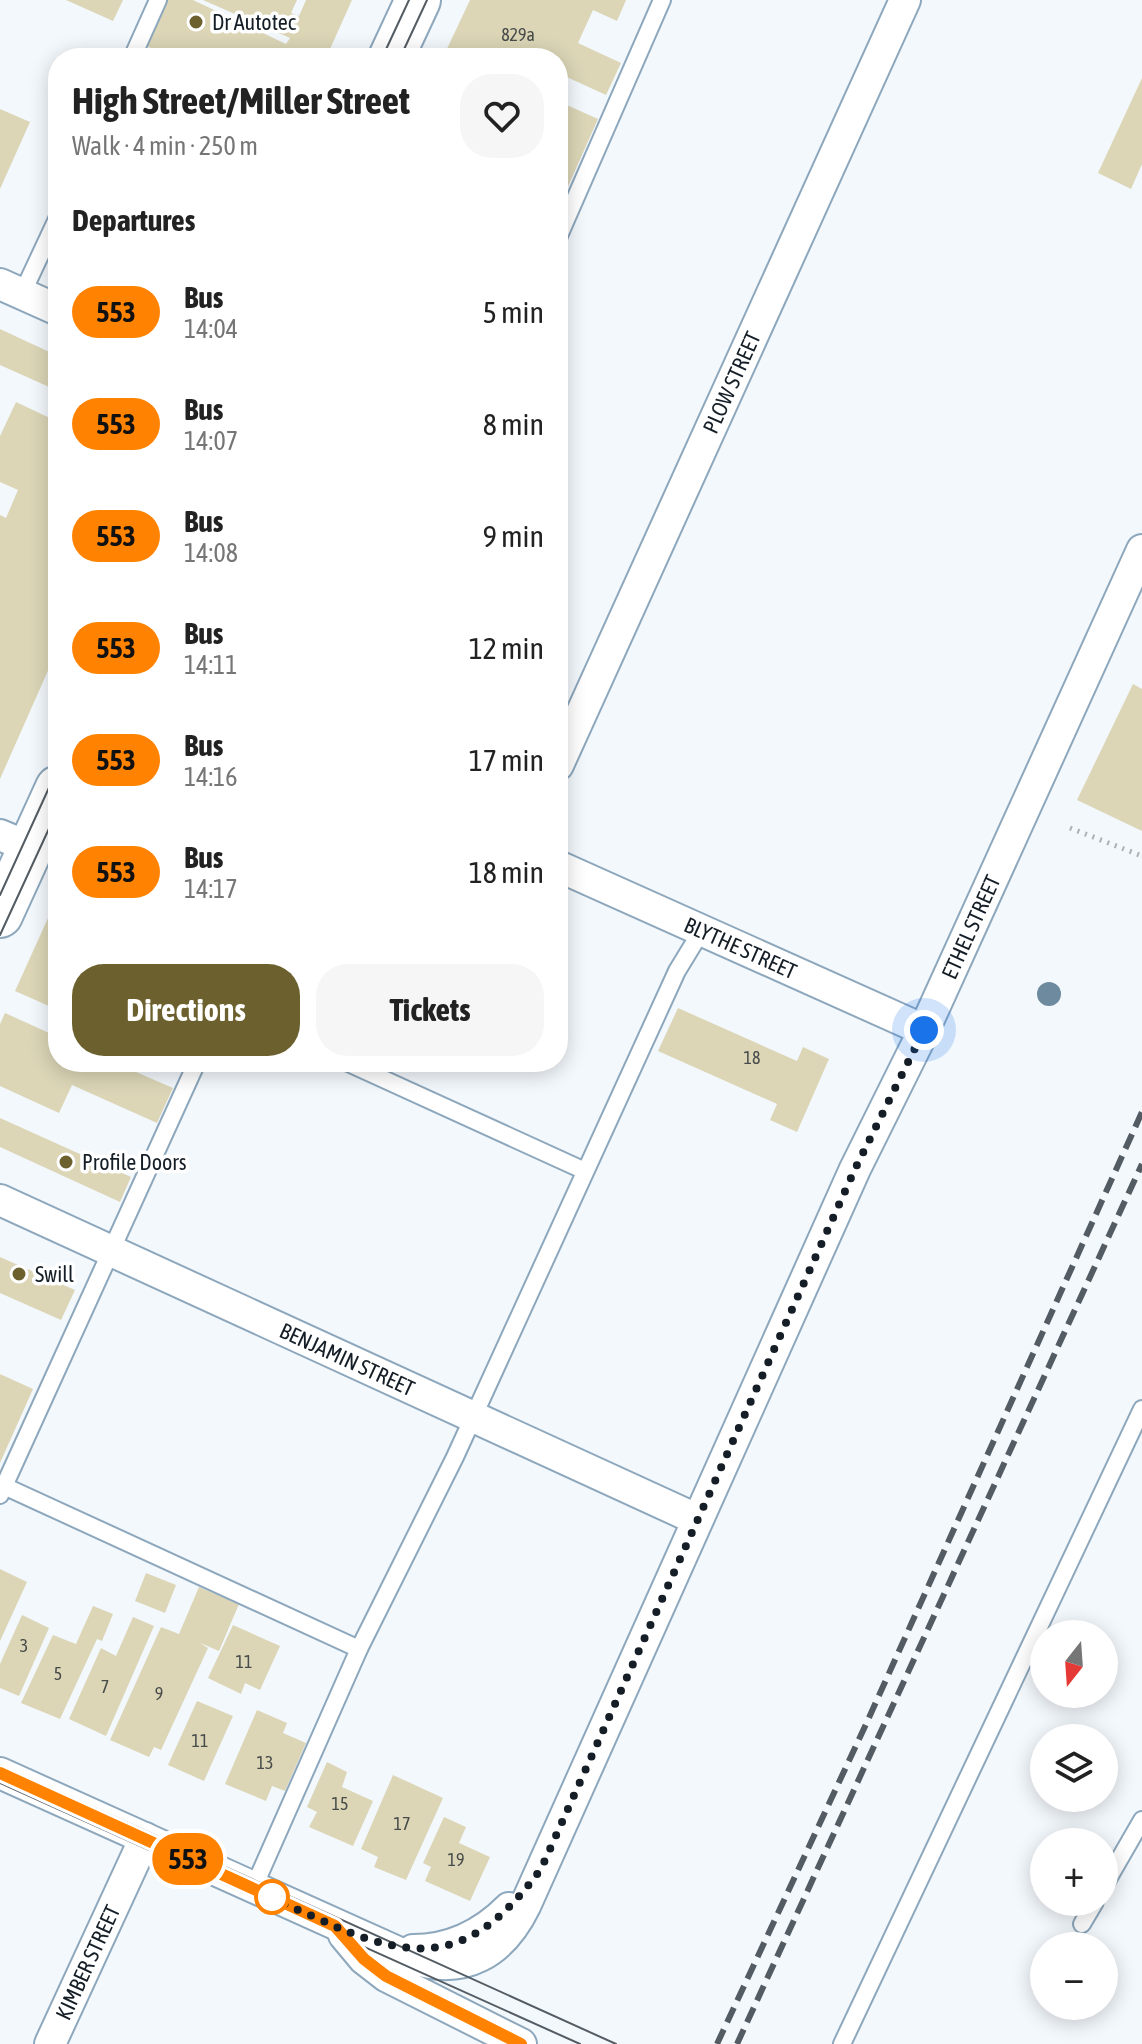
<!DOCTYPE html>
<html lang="en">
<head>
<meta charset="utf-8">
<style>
  body { margin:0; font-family:"Asap Condensed",sans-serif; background:#f6f6f6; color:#222; height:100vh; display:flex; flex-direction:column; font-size:30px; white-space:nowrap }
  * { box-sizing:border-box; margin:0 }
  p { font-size:26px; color:#767676 }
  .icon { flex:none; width:44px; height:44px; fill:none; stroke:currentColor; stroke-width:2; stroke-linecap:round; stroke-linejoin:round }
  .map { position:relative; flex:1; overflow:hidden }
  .details { position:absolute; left:48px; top:48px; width:520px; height:1024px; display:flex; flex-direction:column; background:#fff; border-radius:32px; box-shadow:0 4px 20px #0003 }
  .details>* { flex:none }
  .badge { padding:0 16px; border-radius:26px; font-size:28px; line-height:52px }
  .needle { width:52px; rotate:197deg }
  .fabs { position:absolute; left:1030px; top:1620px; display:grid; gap:16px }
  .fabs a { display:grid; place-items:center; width:88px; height:88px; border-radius:50%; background:#fff; box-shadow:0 4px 20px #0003; font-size:40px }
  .you { position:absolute; width:40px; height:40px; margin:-20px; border:6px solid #fff; border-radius:50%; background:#1a73e8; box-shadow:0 0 0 12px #1a73e833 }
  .map>.badge { position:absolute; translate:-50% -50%; box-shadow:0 0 0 4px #fff }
  h2 { padding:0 24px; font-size:30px; line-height:72px }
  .round { display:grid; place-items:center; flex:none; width:84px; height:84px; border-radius:32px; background:#f6f6f6 }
  .head { display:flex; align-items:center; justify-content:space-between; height:136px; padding:0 24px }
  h1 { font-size:38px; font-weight:700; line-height:60px }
  .primary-button { display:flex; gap:16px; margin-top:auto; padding:16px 24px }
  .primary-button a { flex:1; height:92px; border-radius:32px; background:#6c612e; color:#fff; font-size:32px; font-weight:700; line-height:92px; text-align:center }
  .primary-button a+a { background:#f6f6f6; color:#222 }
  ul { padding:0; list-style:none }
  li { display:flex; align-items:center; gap:24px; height:112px; padding:0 24px }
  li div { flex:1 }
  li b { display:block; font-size:30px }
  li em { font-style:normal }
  li .badge { min-width:88px; font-weight:700; text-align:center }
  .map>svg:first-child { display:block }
  .building { fill:#dcd6b7 }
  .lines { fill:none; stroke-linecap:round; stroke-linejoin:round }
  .service-casing { stroke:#8da7bc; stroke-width:20 }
  .minor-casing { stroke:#8da7bc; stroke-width:34 }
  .secondary-casing { stroke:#8da7bc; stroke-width:48 }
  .path { stroke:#abb1b7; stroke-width:5; stroke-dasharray:2 6; stroke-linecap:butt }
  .service { stroke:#fff; stroke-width:16 }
  .minor { stroke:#fff; stroke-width:30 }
  .secondary { stroke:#fff; stroke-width:44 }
  .tram { stroke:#545c63; stroke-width:2 }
  .rail { stroke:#545c63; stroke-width:6; stroke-dasharray:16 8; stroke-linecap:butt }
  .tree { fill:#6d8a9e }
  .line-casing { stroke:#fff; stroke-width:18 }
  .line { stroke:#ff8200; stroke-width:12 }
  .walk { stroke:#151e26; stroke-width:8; stroke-dasharray:0 14.4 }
  .poi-dot { fill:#6c612e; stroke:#fff; stroke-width:3 }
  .stop-dot { fill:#fff; stroke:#ff8200; stroke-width:4 }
  .labels { text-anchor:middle; stroke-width:7; stroke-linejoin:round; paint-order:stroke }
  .number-label { font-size:18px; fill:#474c4a }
  .poi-label { font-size:22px; fill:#151e26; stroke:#fff; text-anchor:start }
  .street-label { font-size:22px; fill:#151e26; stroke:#fff }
</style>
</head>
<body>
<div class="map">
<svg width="1142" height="2044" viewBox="0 0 1142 2044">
  <rect width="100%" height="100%" fill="#f3f8fd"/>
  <g class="building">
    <path d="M 66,0 L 123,0 L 113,21 Z"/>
    <path d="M 163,0 L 193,0 L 286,44 L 290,38 L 203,0 L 297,0 L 291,13 L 299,16 L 306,0 L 352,0 L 326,58 L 172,58 L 142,44 Z"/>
    <path d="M 470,0 L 626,0 L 617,21 L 593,10 L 578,43 L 621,63 L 606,95 L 558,73 L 558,58 L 457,58 L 445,53 Z"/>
    <path d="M 1142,78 L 1142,164 L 1131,189 L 1098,173 Z"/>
    <path d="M 558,101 L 598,119 L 558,209 Z"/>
    <path d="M 0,109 L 30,122 L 0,189 Z"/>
    <path d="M 0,329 L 58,356 L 58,391 L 0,365 Z"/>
    <path d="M 16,402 L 52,419 L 58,405 L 58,648 L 0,779 L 0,515 L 6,518 L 18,490 L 0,482 L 0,436 Z"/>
    <path d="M 1133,684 L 1142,689 L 1142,831 L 1077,800 Z"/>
    <path d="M 58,896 L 58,1010 L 15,991 Z"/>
    <path d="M 678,1008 L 797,1061 L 803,1047 L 829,1059 L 797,1132 L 770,1120 L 777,1104 L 658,1051 Z"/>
    <path d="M 5,1013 L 58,1037 L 58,1062 L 113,1062 L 173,1088 L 157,1123 L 72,1085 L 59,1113 L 0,1086 L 0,1024 Z"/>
    <path d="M 0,1118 L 131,1177 L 120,1202 L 0,1147 Z"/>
    <path d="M 0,1257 L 75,1290 L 61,1320 L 0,1293 Z"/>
    <path d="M 0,1374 L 33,1389 L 0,1463 Z"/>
    <path d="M 0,1569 L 27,1582 L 0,1641 Z"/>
    <path d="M 146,1573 L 176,1585 L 165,1613 L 135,1601 Z"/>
    <path d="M 199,1587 L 239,1604 L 219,1651 L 200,1643 L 208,1648 L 161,1750 L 154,1747 L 149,1757 L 110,1740 L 161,1627 L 179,1634 Z"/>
    <path d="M 93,1606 L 113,1614 L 102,1641 L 97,1639 L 60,1719 L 21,1703 L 53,1635 L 76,1644 Z"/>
    <path d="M 22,1615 L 49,1628 L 19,1696 L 0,1688 L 0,1664 Z"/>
    <path d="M 133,1617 L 154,1626 L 106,1736 L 69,1719 L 101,1648 L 116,1656 Z"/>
    <path d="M 233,1625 L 280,1646 L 260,1690 L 245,1683 L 241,1694 L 208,1678 Z"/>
    <path d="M 197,1701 L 233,1716 L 204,1781 L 168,1765 Z"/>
    <path d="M 257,1710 L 287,1723 L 283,1733 L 306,1743 L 285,1791 L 272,1786 L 266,1801 L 225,1784 Z"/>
    <path d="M 327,1762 L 347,1772 L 342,1787 L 373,1801 L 353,1846 L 309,1827 L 317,1812 L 307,1807 Z"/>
    <path d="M 393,1775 L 443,1798 L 406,1880 L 374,1867 L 378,1857 L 361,1849 Z"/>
    <path d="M 444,1817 L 466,1827 L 459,1843 L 490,1857 L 470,1901 L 425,1881 L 431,1867 L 423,1863 Z"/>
  </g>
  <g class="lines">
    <defs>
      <g id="service">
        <path d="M 132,58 L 158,0"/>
        <path d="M 558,238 L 662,0"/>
        <path d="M 22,294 L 58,217"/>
        <path d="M 346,1062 L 585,1171"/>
        <path d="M 4,1486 L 359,1649"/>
        <path d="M 0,1495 L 197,1062"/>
        <path d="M 1104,1886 L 1142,1820"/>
        <path d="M 253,1889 L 359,1649 L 455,1457 L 677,971 L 702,930"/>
        <path d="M 1082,1924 L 1095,1902"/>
        <path d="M 842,2044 L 1142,1409"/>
      </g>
      <g id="minor">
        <path d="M 0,284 L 58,310"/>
        <path id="s1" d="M 558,765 L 905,0"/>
        <path d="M 0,835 L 31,848"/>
        <path id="s2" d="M 558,866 L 924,1030"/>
        <path id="s3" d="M 0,1200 L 696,1519"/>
        <path id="s4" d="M 0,1773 L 413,1959 C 465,1975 502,1953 525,1906 L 855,1169 L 924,1030 L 1142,550"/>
        <path d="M 344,1935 L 364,1959 L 386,1976 L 521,2044"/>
        <path d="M 413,1950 C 451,1950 483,1934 509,1908"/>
        <path id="s5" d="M 50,2044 L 145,1838"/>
      </g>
      <g id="secondary">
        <path d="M 391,58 L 418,0"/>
        <path d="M 0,915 L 58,788"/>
      </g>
    </defs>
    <use href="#service" class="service-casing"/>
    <use href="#minor" class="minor-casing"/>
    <use href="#secondary" class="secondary-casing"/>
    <path class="path" d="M 1070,828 L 1142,856"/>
    <use href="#service" class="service"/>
    <use href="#minor" class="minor"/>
    <use href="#secondary" class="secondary"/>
    <g class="tram">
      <path d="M 382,58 L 409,0"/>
      <path d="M 400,58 L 427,0"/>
      <path d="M 0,895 L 58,768"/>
      <path d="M 0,935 L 58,809"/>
      <path d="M 0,1765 L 616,2044"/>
      <path d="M 0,1783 L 580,2044"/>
    </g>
    <g class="rail">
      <path d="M 717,2044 L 867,1722 L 1142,1112"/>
      <path d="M 737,2044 L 1142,1164"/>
    </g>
  </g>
  <circle class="tree" cx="1049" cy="994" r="12"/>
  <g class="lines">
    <defs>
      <path id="line" d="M 0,1773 L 335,1926 L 364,1959 L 386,1976 L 521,2044"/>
    </defs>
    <use href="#line" class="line-casing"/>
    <use href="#line" class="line"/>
    <path class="walk" d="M 272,1897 C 287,1906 313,1916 332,1925 C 428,1968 479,1953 541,1869 L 855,1169 L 924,1030"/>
  </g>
  <g class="poi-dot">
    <circle cx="196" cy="22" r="8"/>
    <circle cx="66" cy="1162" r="8"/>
    <circle cx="19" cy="1274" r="8"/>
  </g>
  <circle class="stop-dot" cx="272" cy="1897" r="16"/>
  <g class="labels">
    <g class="number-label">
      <text x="518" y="41">829a</text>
      <text x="752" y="1064">18</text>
      <text x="24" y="1652">3</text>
      <text x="244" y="1668">11</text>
      <text x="58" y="1680">5</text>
      <text x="105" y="1693">7</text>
      <text x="159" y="1700">9</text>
      <text x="200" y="1747">11</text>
      <text x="265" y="1769">13</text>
      <text x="340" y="1810">15</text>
      <text x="402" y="1830">17</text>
      <text x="456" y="1866">19</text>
    </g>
    <g class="poi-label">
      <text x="212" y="30">Dr Autotec</text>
      <text x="82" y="1170">Profile Doors</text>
      <text x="35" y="1282">Swill</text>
    </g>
    <g class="street-label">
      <text dy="8" stroke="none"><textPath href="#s1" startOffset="420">PLOW STREET</textPath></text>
      <text dy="8" stroke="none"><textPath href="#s4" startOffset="1666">ETHEL STREET</textPath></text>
      <text dy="8" stroke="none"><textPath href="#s2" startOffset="200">BLYTHE STREET</textPath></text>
      <text dy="8" stroke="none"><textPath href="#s3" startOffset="382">BENJAMIN STREET</textPath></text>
      <text dy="8" stroke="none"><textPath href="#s5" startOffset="90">KIMBER STREET</textPath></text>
    </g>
  </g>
</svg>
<div class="fabs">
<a><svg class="needle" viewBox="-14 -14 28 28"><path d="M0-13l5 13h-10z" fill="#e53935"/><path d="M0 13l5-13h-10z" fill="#767676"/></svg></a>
<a><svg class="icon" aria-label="layers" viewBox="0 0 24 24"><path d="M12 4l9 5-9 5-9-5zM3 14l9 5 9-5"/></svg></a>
<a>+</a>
<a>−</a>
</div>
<div class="you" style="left:924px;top:1030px"></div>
<b class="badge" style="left:188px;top:1859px;background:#ff8200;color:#111">553</b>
<section class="details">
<div class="head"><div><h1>High Street/Miller Street</h1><p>Walk · 4 min · 250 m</p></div><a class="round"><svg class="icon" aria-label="heart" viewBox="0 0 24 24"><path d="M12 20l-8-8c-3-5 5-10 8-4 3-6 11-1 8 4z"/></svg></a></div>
<h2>Departures</h2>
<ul>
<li><span class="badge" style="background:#ff8200;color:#111">553</span><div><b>Bus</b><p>14:04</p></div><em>5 min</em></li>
<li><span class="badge" style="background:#ff8200;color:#111">553</span><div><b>Bus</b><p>14:07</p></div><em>8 min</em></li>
<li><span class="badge" style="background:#ff8200;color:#111">553</span><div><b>Bus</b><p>14:08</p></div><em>9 min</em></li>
<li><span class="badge" style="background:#ff8200;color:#111">553</span><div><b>Bus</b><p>14:11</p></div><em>12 min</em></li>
<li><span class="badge" style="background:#ff8200;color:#111">553</span><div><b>Bus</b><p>14:16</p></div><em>17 min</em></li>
<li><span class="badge" style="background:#ff8200;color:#111">553</span><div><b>Bus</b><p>14:17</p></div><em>18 min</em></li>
</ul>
<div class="primary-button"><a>Directions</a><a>Tickets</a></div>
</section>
</div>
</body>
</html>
